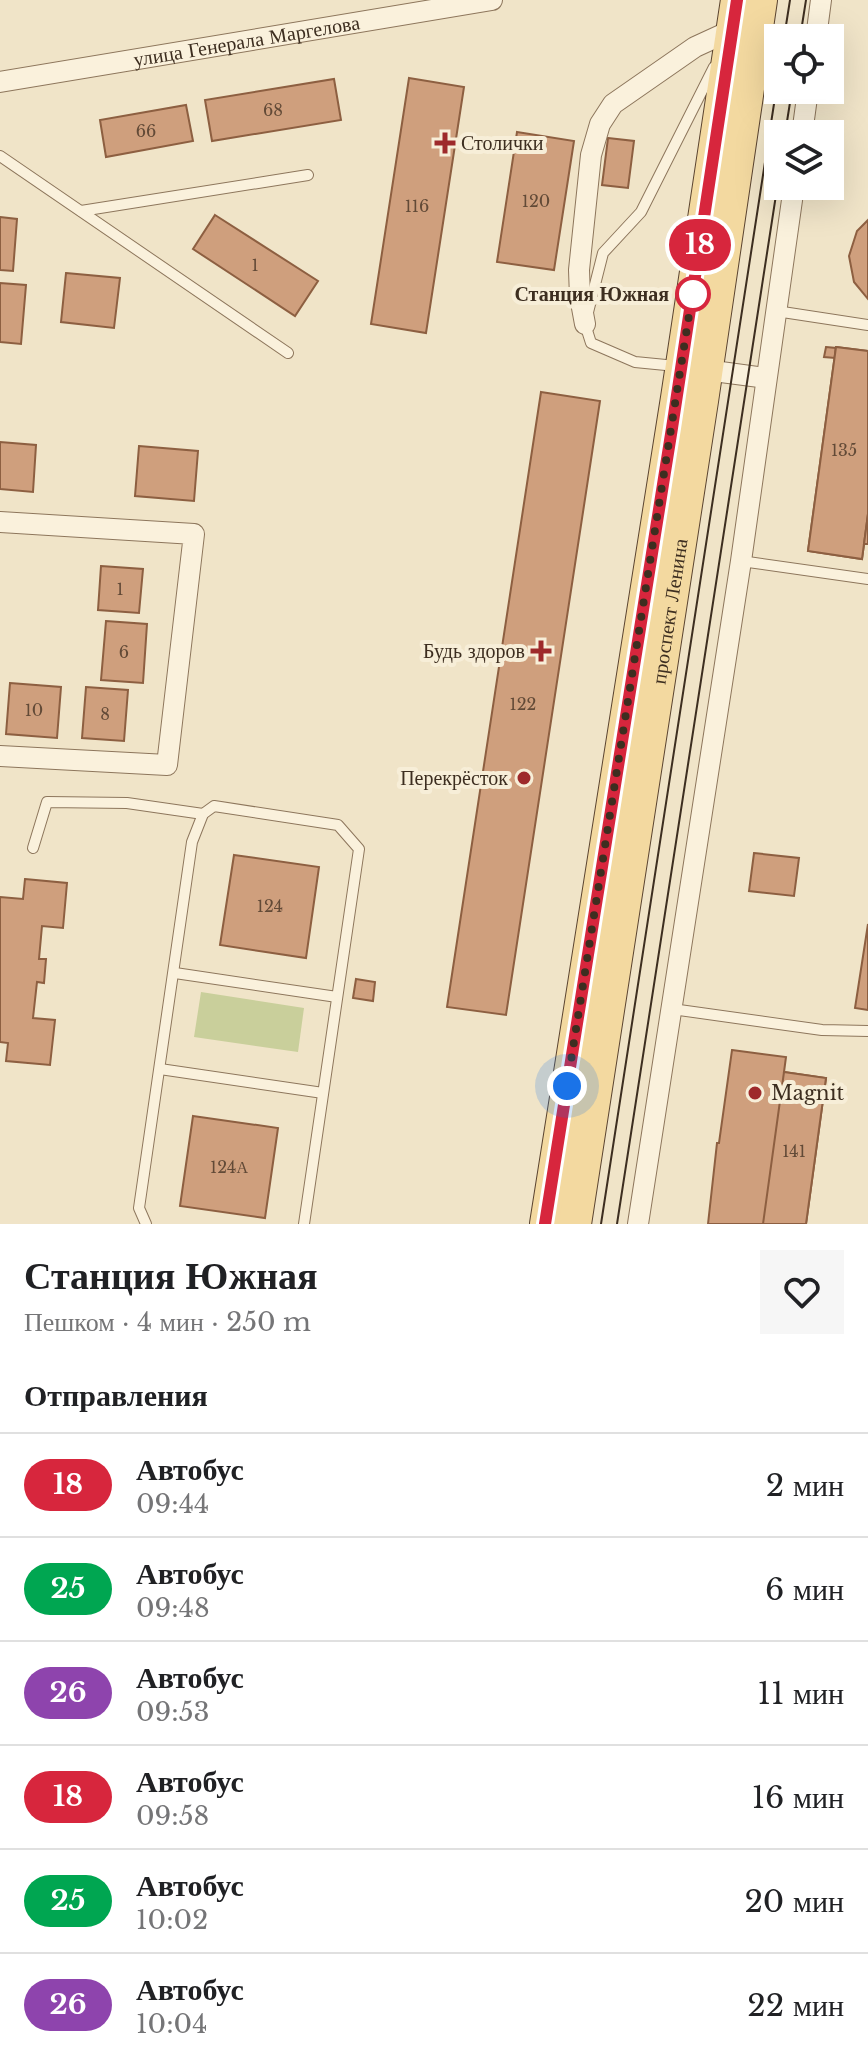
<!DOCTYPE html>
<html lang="ru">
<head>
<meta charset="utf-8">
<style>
  body { margin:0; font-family:"Libre Baskerville",serif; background:#f6f6f6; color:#202124; height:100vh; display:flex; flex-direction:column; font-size:30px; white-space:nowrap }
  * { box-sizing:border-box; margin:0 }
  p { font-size:26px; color:#757577 }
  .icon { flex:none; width:44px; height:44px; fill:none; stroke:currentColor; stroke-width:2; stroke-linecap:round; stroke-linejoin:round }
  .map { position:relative; height:1224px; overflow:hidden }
  .sheet { display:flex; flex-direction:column; background:#fff; flex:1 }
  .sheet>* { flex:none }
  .badge { padding:0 16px; border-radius:26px; font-size:28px; line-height:52px }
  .fabs { position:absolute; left:764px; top:24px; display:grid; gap:16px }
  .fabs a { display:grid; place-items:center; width:80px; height:80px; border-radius:0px; background:#fff; box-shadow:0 8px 32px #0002; font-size:40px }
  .you { position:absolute; width:40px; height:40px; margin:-20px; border:6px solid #fff; border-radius:50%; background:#1a73e8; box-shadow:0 0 0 12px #1a73e833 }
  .map>.badge { position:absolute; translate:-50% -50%; box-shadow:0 0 0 4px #fff }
  h2 { padding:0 24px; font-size:30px; line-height:72px }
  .round { display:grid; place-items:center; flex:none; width:84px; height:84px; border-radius:0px; background:#f6f6f6 }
  .summary { display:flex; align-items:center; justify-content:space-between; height:136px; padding:0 24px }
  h1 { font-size:38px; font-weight:700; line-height:60px }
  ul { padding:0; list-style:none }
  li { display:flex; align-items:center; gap:24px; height:104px; padding:0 24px; border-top:2px solid #e0e0e0 }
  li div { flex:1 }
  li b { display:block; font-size:30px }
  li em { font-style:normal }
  li .badge { min-width:88px; font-weight:700; text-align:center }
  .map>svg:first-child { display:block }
  .green { fill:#c9cf9b }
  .building { fill:#cf9f7d; stroke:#8d5f41; stroke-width:2 }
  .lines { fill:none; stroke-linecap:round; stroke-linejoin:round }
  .service-casing { stroke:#8d765c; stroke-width:12 }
  .minor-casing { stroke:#8d765c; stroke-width:22 }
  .primary-casing { stroke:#5b4430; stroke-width:34 }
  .service { stroke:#faf1dc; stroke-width:10 }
  .minor { stroke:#faf1dc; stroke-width:20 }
  .primary { stroke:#f3d9a0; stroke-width:32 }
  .tram { stroke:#3d2e20; stroke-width:2 }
  .line-casing { stroke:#fff; stroke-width:18 }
  .line { stroke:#d7263d; stroke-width:12 }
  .walk { stroke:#3d2e20; stroke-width:8; stroke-dasharray:0 14.4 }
  .poi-dot { fill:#9e2a2b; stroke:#f7eed8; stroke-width:3 }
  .stop-dot { fill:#fff; stroke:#d7263d; stroke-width:4 }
  .labels { text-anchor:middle; stroke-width:8; stroke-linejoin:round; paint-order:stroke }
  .number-label { font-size:16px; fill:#624a37 }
  .street-label { font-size:20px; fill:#3d2e20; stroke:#f7eed8 }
  .poi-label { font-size:20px; fill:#3d2e20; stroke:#f7eed8; text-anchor:start }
  .stop-label { font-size:20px; font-weight:bold; fill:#3d2e20; stroke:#f7eed8; text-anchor:end }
</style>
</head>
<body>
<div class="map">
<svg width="868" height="1224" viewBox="0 0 868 1224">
  <rect width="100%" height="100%" fill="#f0e4c8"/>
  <path class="green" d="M 201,992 L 304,1008 L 298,1052 L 194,1037 Z"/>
  <g class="building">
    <path d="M 409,78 L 464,87 L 426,333 L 371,324 Z"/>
    <path d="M 334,79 L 341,120 L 212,141 L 205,100 Z"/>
    <path d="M 186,105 L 193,141 L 106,157 L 100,120 Z"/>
    <path d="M 517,132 L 574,141 L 554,270 L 497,262 Z"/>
    <path d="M 608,138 L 634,141 L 628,188 L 602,185 Z"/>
    <path d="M 215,215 L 318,281 L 295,316 L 193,249 Z"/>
    <path d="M 0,217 L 17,219 L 13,271 L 0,270 Z"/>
    <path d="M 868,220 L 868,299 L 854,282 L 849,256 L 857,231 Z"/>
    <path d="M 66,273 L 120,278 L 114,328 L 61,322 Z"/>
    <path d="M 0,283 L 26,285 L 21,344 L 0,342 Z"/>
    <path d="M 826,347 L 836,348 L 835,358 L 824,357 Z"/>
    <path d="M 836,347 L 868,351 L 868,544 L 864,544 L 862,559 L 808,551 Z"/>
    <path d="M 836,347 L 868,351 L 868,514 L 862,559 L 808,551 Z"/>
    <path d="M 541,392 L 600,401 L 506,1015 L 447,1007 Z"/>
    <path d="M 0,442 L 36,445 L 33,492 L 0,489 Z"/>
    <path d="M 139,446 L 198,451 L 194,501 L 135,496 Z"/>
    <path d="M 868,514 L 868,544 L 864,544 Z"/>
    <path d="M 101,566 L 143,569 L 139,613 L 98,610 Z"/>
    <path d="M 106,621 L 147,624 L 143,683 L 101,680 Z"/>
    <path d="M 10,683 L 61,687 L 57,738 L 6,734 Z"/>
    <path d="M 86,687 L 128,690 L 124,741 L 82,738 Z"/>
    <path d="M 754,853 L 799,858 L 794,896 L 749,891 Z"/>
    <path d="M 234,855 L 319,867 L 306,958 L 220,945 Z"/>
    <path d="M 25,879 L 67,883 L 63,928 L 42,926 L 39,959 L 46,959 L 44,983 L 37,982 L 33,1018 L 55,1020 L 50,1065 L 6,1061 L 8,1043 L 0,1042 L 0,897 L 23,899 Z"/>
    <path d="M 868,924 L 868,1010 L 855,1008 Z"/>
    <path d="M 356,979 L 375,982 L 373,1001 L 353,998 Z"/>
    <path d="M 732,1050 L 786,1057 L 784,1072 L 826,1078 L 806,1224 L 708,1224 L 717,1143 L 719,1143 Z"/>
    <path d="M 784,1072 L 826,1078 L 806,1224 L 763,1224 Z"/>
    <path d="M 193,1116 L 278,1128 L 265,1218 L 180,1206 Z"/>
  </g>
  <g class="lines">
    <defs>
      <g id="service">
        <path d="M 0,156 L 288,353"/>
        <path d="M 81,211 L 308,175"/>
        <path d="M 776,311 L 868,325"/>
        <path d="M 676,366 L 635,362 L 591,343 L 585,324 L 603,253 L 641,212 L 714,67"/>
        <path d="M 741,561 L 868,579"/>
        <path d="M 33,848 L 47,802 L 127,803 L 203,814"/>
        <path d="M 175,973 L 337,997"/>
        <path d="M 672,1009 L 822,1030 L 868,1031"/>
        <path d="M 160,1069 L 323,1093"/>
        <path d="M 146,1224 L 139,1208 L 192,842 L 203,814 L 214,806 L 338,825 L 359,849 L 304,1224"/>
      </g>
      <g id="minor">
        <path d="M 816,38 L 821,0"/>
        <path id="s1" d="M 0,82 L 492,0"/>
        <path d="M 802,134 L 808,90"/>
        <path d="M 585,324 L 580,297 L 579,270 L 591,155 L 600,124 L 613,104 L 695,47 L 732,30"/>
        <path d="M 706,370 L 766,378"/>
        <path d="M 0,522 L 194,534 L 167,765 L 0,756"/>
        <path d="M 638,1224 L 741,561 L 794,186"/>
      </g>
      <g id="primary">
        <path d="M 546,1224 L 677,398 L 737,0"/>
        <path id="s2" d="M 575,1224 L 702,401 L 761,0"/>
      </g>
    </defs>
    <use href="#service" class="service-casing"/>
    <use href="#minor" class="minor-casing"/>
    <use href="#primary" class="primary-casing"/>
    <use href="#service" class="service"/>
    <use href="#minor" class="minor"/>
    <use href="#primary" class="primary"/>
    <g class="tram">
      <path d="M 784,38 L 790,0"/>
      <path d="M 800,38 L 806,0"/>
      <path d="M 785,134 L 792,90"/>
      <path d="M 601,1224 L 778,78"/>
      <path d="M 617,1224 L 778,182"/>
    </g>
  </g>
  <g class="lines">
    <defs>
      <path id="line" d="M 545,1224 L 672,428 L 737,0"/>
    </defs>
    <use href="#line" class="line-casing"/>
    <use href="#line" class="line"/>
    <path class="walk" d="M 567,1086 L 693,290 L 693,294"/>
  </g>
  <g class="poi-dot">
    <path d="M441 131h8v8h8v8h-8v8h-8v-8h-8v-8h8z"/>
    <path d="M537 639h8v8h8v8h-8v8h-8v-8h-8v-8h8z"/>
    <circle cx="524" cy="778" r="8"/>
    <circle cx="755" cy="1093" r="8"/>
  </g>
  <circle class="stop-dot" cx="693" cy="294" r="16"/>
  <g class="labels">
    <g class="number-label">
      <text x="273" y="116">68</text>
      <text x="146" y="137">66</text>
      <text x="536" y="207">120</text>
      <text x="417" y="212">116</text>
      <text x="255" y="271">1</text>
      <text x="844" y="456">135</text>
      <text x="120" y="595">1</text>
      <text x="124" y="658">6</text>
      <text x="523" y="710">122</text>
      <text x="34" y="716">10</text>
      <text x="105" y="720">8</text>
      <text x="270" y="912">124</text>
      <text x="794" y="1157">141</text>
      <text x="229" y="1173">124А</text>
    </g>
    <g class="street-label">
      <text dy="7" stroke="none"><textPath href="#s1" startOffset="250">улица Генерала Маргелова</textPath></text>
      <text dy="7" stroke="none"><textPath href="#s2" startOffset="620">проспект Ленина</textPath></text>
    </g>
    <g class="poi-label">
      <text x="461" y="150">Столички</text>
      <text x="525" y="658" text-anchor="end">Будь здоров</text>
      <text x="508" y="785" text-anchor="end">Перекрёсток</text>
      <text x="771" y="1100">Magnit</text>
    </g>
    <g class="stop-label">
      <text x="669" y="301">Станция Южная</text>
    </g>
  </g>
</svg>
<div class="fabs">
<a><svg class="icon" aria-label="locate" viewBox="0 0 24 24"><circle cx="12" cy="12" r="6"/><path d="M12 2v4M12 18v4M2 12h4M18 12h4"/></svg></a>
<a><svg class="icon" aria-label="layers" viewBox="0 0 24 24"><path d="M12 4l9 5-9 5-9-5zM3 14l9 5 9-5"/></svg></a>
</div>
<div class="you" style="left:567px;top:1086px"></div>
<b class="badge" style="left:700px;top:245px;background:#d7263d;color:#fff">18</b>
</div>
<section class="sheet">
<div class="summary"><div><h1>Станция Южная</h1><p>Пешком · 4 мин · 250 m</p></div><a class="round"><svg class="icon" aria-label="heart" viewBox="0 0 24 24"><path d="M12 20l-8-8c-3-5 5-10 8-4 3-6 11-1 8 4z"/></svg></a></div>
<h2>Отправления</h2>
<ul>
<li><span class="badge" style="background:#d7263d;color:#fff">18</span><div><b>Автобус</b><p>09:44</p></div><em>2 мин</em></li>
<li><span class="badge" style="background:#00a651;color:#fff">25</span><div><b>Автобус</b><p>09:48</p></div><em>6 мин</em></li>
<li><span class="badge" style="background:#8e44ad;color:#fff">26</span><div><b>Автобус</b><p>09:53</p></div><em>11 мин</em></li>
<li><span class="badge" style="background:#d7263d;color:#fff">18</span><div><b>Автобус</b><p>09:58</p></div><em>16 мин</em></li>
<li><span class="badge" style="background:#00a651;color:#fff">25</span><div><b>Автобус</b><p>10:02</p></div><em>20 мин</em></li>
<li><span class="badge" style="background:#8e44ad;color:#fff">26</span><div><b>Автобус</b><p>10:04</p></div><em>22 мин</em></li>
</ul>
</section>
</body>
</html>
